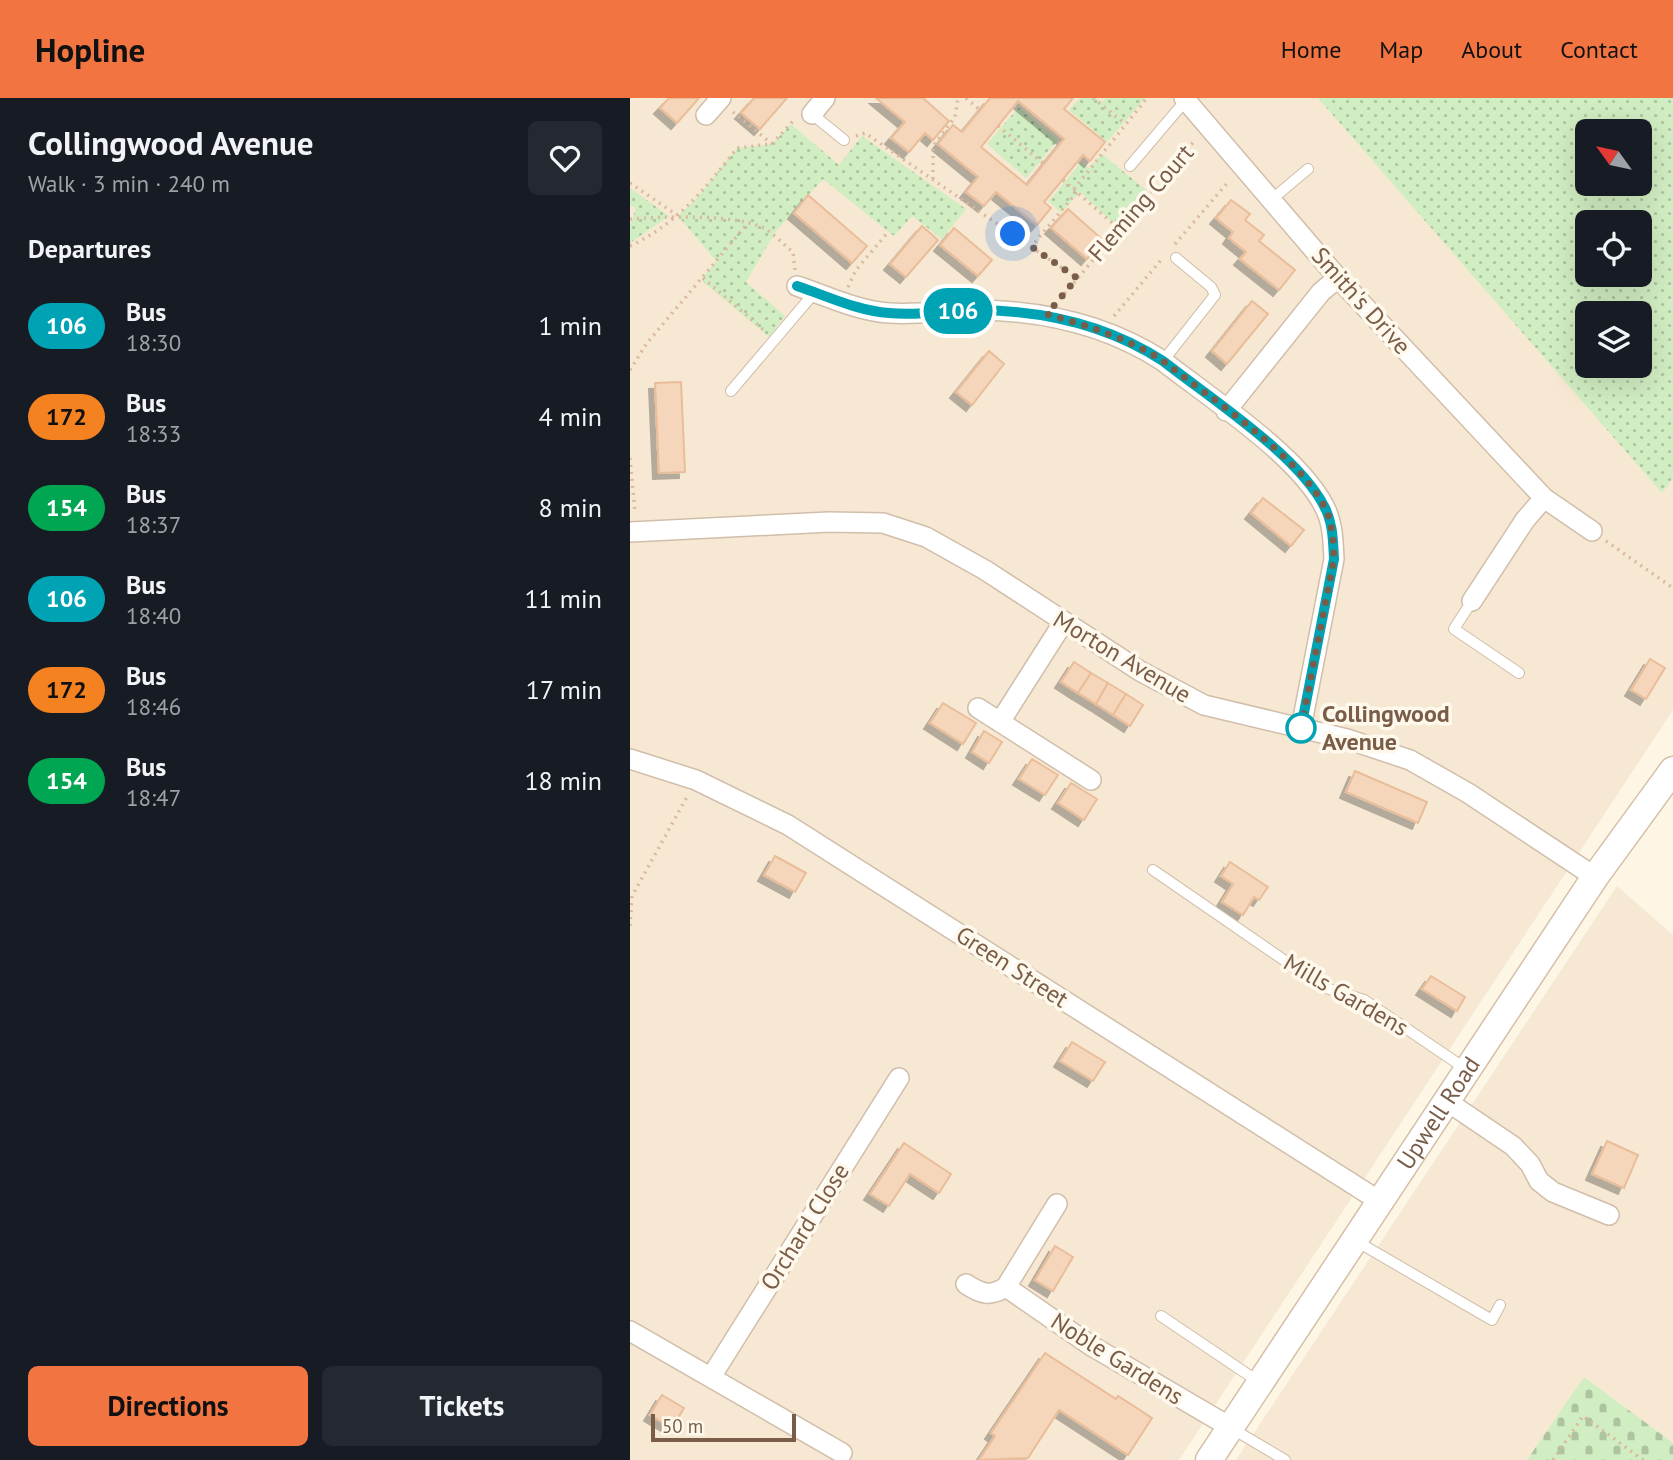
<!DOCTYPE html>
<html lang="en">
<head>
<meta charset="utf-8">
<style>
  body { margin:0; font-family:"PT Sans",sans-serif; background:#242831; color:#f1f3f6; height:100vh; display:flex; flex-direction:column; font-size:26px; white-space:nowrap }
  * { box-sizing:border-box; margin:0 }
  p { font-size:23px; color:#9ea1a6 }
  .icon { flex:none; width:38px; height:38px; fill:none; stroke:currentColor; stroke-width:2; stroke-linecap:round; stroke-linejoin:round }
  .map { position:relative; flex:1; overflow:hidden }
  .side { display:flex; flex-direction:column; background:#171b24; width:630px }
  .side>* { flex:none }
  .badge { padding:0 14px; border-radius:23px; font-size:24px; line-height:46px }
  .needle { width:46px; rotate:303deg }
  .buttons { position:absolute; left:945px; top:21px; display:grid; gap:14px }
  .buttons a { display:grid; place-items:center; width:77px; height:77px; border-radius:10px; background:#171b24; box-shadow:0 7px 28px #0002; font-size:35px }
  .scale { position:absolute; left:21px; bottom:18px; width:145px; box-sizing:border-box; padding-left:7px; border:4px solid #795d48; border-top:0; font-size:19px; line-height:24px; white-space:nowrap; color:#795d48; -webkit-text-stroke:5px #fff9ed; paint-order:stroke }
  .you { position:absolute; width:35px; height:35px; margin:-18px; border:5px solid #fff; border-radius:50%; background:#1a73e8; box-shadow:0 0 0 10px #1a73e833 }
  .map>.badge { position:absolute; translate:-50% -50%; box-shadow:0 0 0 4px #fff }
  h2 { padding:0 28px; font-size:26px; line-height:63px }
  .round { display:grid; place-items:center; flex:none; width:74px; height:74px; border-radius:10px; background:#242831 }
  .headline { display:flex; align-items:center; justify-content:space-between; height:119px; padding:0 28px }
  h1 { font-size:33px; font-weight:700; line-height:52px }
  .primary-button { display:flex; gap:14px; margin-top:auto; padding:14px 28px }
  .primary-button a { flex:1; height:80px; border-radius:10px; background:#f17441; color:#111; font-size:28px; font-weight:700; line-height:80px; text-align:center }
  .primary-button a+a { background:#242831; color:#f1f3f6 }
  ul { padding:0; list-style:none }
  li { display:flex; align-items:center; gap:21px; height:91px; padding:0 28px }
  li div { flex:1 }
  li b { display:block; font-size:26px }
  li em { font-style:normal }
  li .badge { min-width:77px; font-weight:700; text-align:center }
  header { display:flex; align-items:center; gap:42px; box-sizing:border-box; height:98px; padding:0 35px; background:#f17441; color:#111 }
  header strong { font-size:33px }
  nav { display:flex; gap:38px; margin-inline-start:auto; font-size:24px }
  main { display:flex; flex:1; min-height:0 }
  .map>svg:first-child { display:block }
  .residential { fill:#f6e8d3 }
  .grass { fill:url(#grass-dots); fill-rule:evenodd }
  .cemetery { fill:url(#cemetery-stones) }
  .building { fill:#f6d6ba; stroke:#eabd99; stroke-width:2; fill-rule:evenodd; filter:url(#shadow) }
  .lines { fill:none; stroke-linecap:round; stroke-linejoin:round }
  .service-casing { stroke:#d1beaa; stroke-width:12 }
  .minor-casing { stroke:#d1beaa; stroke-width:22 }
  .secondary-casing { stroke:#d4bfa7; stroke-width:29 }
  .path { stroke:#dbb99d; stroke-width:3.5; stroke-dasharray:2 5; stroke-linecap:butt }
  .service { stroke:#fff; stroke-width:10 }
  .minor { stroke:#fff; stroke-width:19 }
  .secondary { stroke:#fff; stroke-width:26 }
  .line-casing { stroke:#fff; stroke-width:16 }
  .line { stroke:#00a3b4; stroke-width:10 }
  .walk { stroke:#795d48; stroke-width:7; stroke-dasharray:0 12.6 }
  .stop-dot { fill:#fff; stroke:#00a3b4; stroke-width:3.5 }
  .labels { text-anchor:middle; stroke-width:7; stroke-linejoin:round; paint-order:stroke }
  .street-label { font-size:24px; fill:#795d48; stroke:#fff9ed }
  .stop-label { font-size:24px; font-weight:bold; fill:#795d48; stroke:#fff9ed; text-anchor:start }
</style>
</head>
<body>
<header>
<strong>Hopline</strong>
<nav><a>Home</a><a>Map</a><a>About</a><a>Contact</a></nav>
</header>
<main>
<section class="side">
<div class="headline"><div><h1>Collingwood Avenue</h1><p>Walk · 3 min · 240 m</p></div><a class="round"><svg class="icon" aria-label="heart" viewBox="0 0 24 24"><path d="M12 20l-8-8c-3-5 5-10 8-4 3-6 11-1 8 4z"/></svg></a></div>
<h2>Departures</h2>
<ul>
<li><span class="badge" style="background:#00a3b4;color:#fff">106</span><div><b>Bus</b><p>18:30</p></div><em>1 min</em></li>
<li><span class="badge" style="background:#f58220;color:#111">172</span><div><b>Bus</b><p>18:33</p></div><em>4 min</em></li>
<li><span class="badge" style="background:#00a651;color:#fff">154</span><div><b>Bus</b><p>18:37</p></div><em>8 min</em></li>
<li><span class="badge" style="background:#00a3b4;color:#fff">106</span><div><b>Bus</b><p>18:40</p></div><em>11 min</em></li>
<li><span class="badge" style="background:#f58220;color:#111">172</span><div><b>Bus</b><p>18:46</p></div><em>17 min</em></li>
<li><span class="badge" style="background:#00a651;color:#fff">154</span><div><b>Bus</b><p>18:47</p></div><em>18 min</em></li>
</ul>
<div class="primary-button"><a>Directions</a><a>Tickets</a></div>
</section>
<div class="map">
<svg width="1043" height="1362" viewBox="0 0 1043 1362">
  <defs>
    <pattern id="grass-dots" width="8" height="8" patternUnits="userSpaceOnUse" patternTransform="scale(1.75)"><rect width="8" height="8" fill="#d1edc2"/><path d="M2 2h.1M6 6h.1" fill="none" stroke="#aec3a0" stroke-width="1.8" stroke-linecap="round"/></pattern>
    <pattern id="cemetery-stones" width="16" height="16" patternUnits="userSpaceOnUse" patternTransform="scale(1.75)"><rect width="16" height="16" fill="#d1edc2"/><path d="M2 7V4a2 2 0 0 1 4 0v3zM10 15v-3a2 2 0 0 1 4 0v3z" fill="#aec3a0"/></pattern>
    <filter id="shadow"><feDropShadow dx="-6" dy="6" stdDeviation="0" flood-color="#0004"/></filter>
  </defs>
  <rect width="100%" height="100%" fill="#fef6e5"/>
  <g class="residential">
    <path d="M 0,0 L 688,0 L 1032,394 L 1043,380 L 1043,612 L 549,1362 L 0,1362 Z"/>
    <path d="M 987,788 L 1043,837 L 1043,1345 L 954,1280 L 897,1362 L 606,1362 Z"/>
  </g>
  <g class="grass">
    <path d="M 450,0 L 466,0 L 472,4 L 476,0 L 515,0 L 477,44 L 439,12 Z"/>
    <path d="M 688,0 L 1043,0 L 1043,380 L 1032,395 ZM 957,33 L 1010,33 L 1010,86 L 957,86 ZM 957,124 L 1010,124 L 1010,177 L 957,177 ZM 957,215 L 1010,215 L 1010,268 L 957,268 Z"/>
    <path d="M 389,9 L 428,42 L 396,80 L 357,46 Z"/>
    <path d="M 161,26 L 209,67 L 232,38 L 336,111 L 312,141 L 282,118 L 264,138 L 193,81 L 146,133 L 116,184 L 155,218 L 139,239 L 71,182 L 86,163 L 48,118 L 67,100 L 107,50 L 142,46 Z"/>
    <path d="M 472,56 L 516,92 L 486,128 L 450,94 L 431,115 L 419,103 L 451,64 L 459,70 Z"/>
    <path d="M 0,90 L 39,118 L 0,145 L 0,128 L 6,110 L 0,107 Z"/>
  </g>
  <path class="cemetery" d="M 954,1279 L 1043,1345 L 1043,1362 L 897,1362 Z"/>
  <g class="building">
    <path d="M 39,0 L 69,0 L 47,25 L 30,10 Z"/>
    <path d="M 124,0 L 157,0 L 130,31 L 111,15 Z"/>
    <path d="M 246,0 L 293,0 L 319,23 L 303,42 L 295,35 L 279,54 L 261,40 L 275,24 Z"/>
    <path d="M 360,0 L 443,0 L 434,11 L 475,44 L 460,63 L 453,57 L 414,104 L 421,110 L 407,127 L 366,94 L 354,108 L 336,94 L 348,79 L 308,46 L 323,27 L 332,34 ZM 388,3 L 434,41 L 397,87 L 351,49 Z"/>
    <path d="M 178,97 L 237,148 L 222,165 L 164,115 Z"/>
    <path d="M 601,102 L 620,116 L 615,122 L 634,137 L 629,143 L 665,172 L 649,192 L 610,161 L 616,154 L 599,140 L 603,134 L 586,120 Z"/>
    <path d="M 438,111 L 473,142 L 457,161 L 421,130 Z"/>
    <path d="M 292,128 L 308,142 L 276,179 L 260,166 Z"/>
    <path d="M 324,130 L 362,162 L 348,178 L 310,147 Z"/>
    <path d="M 622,203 L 638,216 L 597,266 L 582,253 Z"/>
    <path d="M 359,253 L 374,266 L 342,307 L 326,294 Z"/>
    <path d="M 51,284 L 55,374 L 29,375 L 25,285 Z"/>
    <path d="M 633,400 L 674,432 L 661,448 L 621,415 Z"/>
    <path d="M 1020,561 L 1035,570 L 1016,601 L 1001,592 Z"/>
    <path d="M 444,564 L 461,575 L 448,595 L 431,584 Z"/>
    <path d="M 461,575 L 478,585 L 466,606 L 448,595 Z"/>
    <path d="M 478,585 L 496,596 L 483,617 L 466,606 Z"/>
    <path d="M 496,596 L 513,607 L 500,628 L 483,617 Z"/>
    <path d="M 313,605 L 346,625 L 333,646 L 300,625 Z"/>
    <path d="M 354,633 L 372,644 L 359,665 L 342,654 Z"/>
    <path d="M 402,661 L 428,677 L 415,697 L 389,681 Z"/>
    <path d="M 725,673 L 797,704 L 788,725 L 716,694 Z"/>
    <path d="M 441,685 L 467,701 L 454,722 L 428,705 Z"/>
    <path d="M 145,758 L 176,775 L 165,794 L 134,777 Z"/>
    <path d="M 600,764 L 638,789 L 629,802 L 624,799 L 613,817 L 592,804 L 603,786 L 591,778 Z"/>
    <path d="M 801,878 L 835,899 L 827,913 L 792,891 Z"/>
    <path d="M 442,944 L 475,964 L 463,983 L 430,963 Z"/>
    <path d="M 977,1043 L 1008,1057 L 994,1090 L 962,1076 Z"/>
    <path d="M 274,1045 L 321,1076 L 309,1095 L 280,1076 L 259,1108 L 240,1096 Z"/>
    <path d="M 425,1148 L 443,1159 L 423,1193 L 405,1182 Z"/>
    <path d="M 415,1255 L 486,1301 L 488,1298 L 522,1320 L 498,1357 L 429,1312 L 398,1360 L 349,1362 L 365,1338 L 361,1335 Z"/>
    <path d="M 32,1297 L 54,1310 L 42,1330 L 20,1317 Z"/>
  </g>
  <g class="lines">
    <defs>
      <g id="service">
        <path d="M 182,16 L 214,42"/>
        <path d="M 500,68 L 556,2"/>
        <path d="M 641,102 L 678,71"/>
        <path d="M 533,263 L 585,197 L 581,189 L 546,160"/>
        <path d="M 101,293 L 185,194"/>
        <path d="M 842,503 L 824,531 L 889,575"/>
        <path d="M 523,772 L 693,889 L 734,902 L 836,971"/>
        <path d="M 726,1143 L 862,1222 L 870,1207"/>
        <path d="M 531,1218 L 629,1284"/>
        <path d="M 601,1330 L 655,1362"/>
      </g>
      <g id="minor">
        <path d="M 554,0 L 708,180 L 914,400 L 962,433"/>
        <path d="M 182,16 L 195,0"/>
        <path d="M 76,17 L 91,0"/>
        <path d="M 167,188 C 197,198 228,213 259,215 C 289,217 320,212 350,212 C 415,213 479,228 533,263 C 580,300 668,357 694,408 C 703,424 703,443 704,461 L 671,630"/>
        <path d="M 596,313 L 691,194 L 708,180"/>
        <path d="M 0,434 L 199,424 L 253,425 L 296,439 L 355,472 L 510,573 L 574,607 L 717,641 L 780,662 L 838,695 L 965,779"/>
        <path d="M 842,503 L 895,422 L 914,400"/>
        <path d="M 348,610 L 461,682"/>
        <path d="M 370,624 L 433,525"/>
        <path d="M 0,661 L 66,682 L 158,727 L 751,1104"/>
        <path d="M 818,1004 L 883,1048 L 900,1066 L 909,1083 L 923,1094 L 979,1117"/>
        <path d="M 336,1186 C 351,1196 360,1199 376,1189 L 427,1106"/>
        <path d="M 376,1189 L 460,1247 L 600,1329"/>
        <path d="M 0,1233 L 212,1355"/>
        <path d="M 81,1279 L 269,980"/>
      </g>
      <g id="secondary">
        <path id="s1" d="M 579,1362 L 965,779 L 1043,672"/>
      </g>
    </defs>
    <use href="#service" class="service-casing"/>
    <use href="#minor" class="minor-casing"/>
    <use href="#secondary" class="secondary-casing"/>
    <g class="path">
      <path d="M 336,0 L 350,12"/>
      <path d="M 463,0 L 494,25"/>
      <path d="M 103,14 L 142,46"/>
      <path d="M 368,28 L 414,66"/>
      <path d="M 226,38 L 235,35 L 401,149 L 447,94"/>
      <path d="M 303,81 L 303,48 L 325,19 L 328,0"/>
      <path d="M 433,82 L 488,130"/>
      <path d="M 0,85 L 47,117"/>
      <path d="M 444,91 L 517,0"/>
      <path d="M 0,121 C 31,119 112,115 137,132 C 146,138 154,147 163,154 L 165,172"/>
      <path d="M 545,146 L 599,83"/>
      <path d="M 0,148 C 47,126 76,90 107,50 L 142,46 L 164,22"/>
      <path d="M 401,149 L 447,180"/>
      <path d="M 73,180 L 135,233"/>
      <path d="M 218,189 L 226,172 L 259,133"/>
      <path d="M 430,201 L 566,41"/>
      <path d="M 484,218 L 531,162"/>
      <path d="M 0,272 L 17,245 L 118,125"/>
      <path d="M 0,360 L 5,414"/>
      <path d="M 976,443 L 1043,490"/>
      <path d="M 0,828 L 2,798 L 58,697"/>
      <path d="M 923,1362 L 953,1318 L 1013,1362"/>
    </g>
    <use href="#service" class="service"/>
    <use href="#minor" class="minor"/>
    <use href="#secondary" class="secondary"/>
  </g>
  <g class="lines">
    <defs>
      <path id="line" d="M 167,188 C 197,198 228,213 259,215 C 289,218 320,212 350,212 C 415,213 479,228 533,263 C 580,300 668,357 694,408 C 703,424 703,443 704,461 L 671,630"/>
    </defs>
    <use href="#line" class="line-casing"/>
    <use href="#line" class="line"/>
    <path class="walk" d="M 383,136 L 447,180 L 417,216 C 457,228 498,240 533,263 C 580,300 668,357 694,408 C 703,424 703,443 704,461 L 671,630"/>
  </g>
  <circle class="stop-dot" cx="671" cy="630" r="14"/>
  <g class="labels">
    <g class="street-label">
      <text transform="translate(511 105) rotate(-49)" y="8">Fleming Court</text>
      <text transform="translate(731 203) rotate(48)" y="8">Smith's Drive</text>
      <text transform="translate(492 559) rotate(31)" y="8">Morton Avenue</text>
      <text transform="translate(382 869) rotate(33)" y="8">Green Street</text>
      <text transform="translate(716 897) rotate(30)" y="8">Mills Gardens</text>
      <text dy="8" stroke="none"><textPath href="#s1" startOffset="416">Upwell Road</textPath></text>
      <text transform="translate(175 1129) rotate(-58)" y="8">Orchard Close</text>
      <text transform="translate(487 1261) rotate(32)" y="8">Noble Gardens</text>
    </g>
    <g class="stop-label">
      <text x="692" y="624">Collingwood<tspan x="692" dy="28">Avenue</tspan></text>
    </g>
  </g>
</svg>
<div class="buttons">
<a><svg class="needle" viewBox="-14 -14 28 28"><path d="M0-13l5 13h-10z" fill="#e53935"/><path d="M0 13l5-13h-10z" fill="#9ea1a6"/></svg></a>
<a><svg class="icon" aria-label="locate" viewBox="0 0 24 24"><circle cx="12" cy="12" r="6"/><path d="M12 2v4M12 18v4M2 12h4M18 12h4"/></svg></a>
<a><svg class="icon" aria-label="layers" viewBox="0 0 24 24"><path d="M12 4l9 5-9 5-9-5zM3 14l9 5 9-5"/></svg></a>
</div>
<div class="scale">50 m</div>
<div class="you" style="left:383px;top:136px"></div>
<b class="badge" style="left:328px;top:213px;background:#00a3b4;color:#fff">106</b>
</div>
</main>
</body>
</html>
